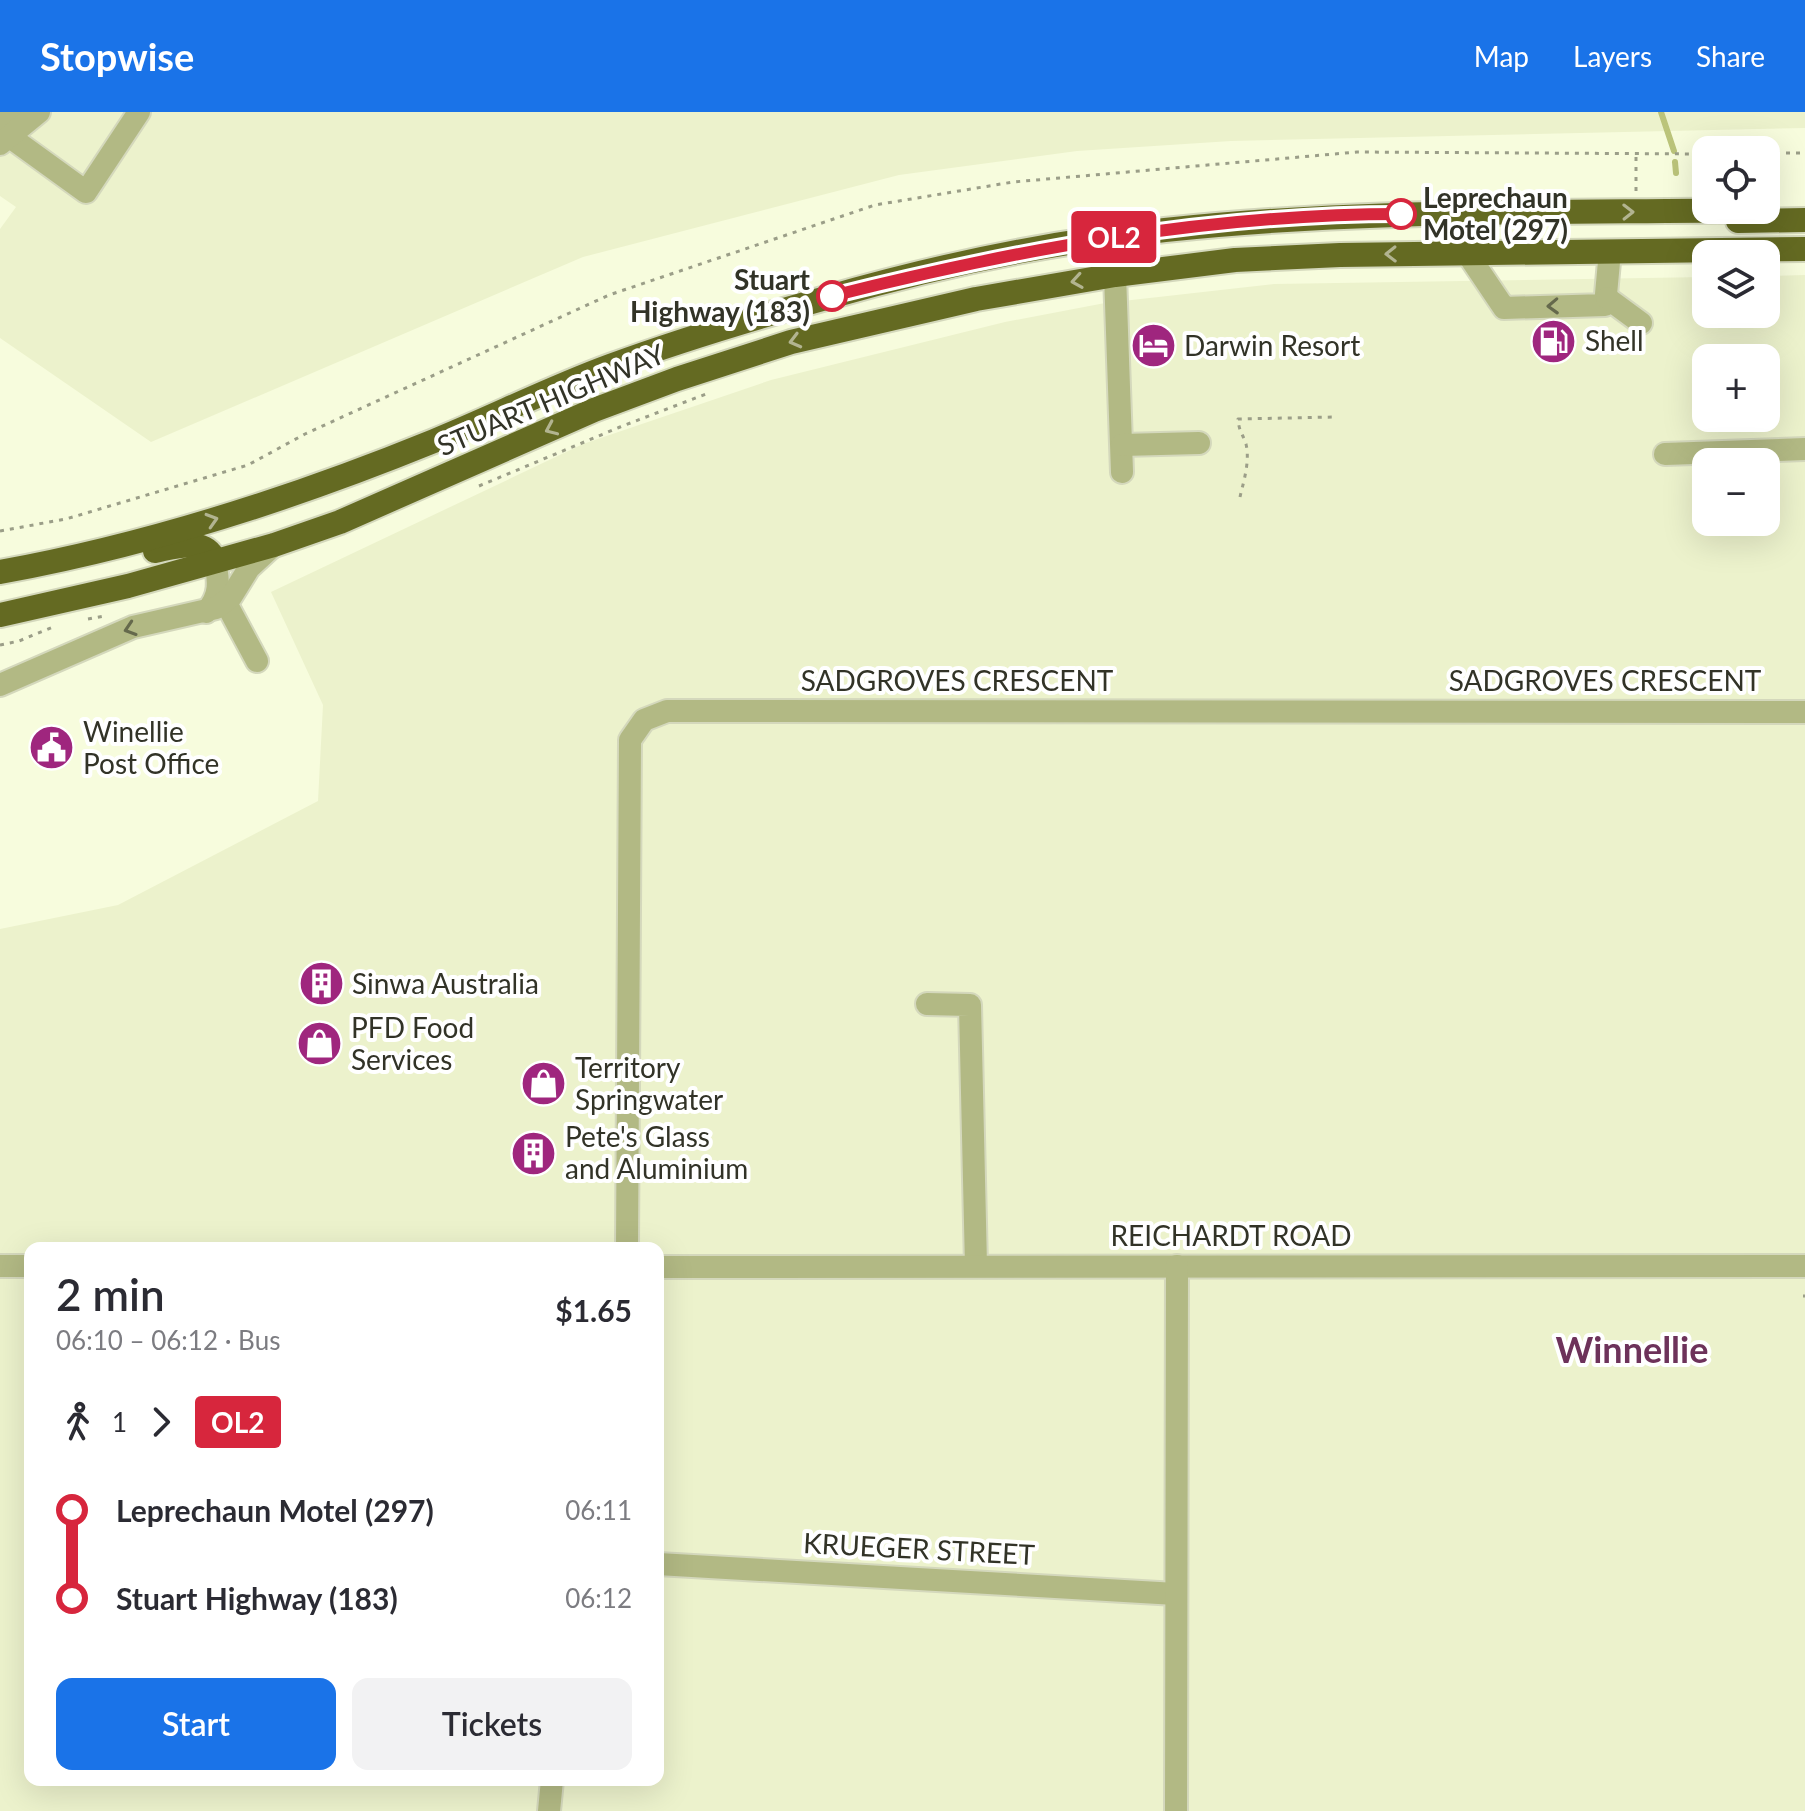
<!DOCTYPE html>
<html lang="en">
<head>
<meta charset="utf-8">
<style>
  body { margin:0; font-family:Lato,sans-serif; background:#f2f2f3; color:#2b2b33; height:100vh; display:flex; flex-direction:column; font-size:30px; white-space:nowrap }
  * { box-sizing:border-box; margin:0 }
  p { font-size:26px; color:#7c7c81 }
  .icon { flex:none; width:44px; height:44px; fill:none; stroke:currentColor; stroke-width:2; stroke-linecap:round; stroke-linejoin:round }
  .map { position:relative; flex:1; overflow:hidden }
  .drawer { position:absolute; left:24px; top:1130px; width:640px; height:544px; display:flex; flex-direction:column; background:#fff; border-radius:16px; box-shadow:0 8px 32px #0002 }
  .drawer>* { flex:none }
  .badge { padding:0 16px; border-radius:6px; font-size:28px; line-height:52px }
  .tools { position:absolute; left:1692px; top:24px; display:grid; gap:16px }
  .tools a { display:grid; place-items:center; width:88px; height:88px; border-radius:16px; background:#fff; box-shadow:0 8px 32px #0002; font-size:40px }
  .map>.badge { position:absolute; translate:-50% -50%; box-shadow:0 0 0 4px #fff }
  .legs { display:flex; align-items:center; gap:12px; height:88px; padding:0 32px; font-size:26px }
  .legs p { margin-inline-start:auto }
  .summary { display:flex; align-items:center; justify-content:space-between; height:136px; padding:0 32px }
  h1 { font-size:44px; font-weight:600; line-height:60px }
  .primary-button { display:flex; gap:16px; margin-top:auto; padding:16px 32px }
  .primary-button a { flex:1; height:92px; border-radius:16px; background:#1a73e8; color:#fff; font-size:32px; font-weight:600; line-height:92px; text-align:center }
  .primary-button a+a { background:#f2f2f3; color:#2b2b33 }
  ul { padding:0 32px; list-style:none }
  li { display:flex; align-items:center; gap:28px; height:88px; font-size:30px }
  li i { display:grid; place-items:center; width:12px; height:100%; margin:0 10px; background:currentColor }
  li i::after { content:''; width:20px; height:20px; margin:-10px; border:6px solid; border-radius:50%; background:#fff }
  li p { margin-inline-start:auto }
  li:first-child i { background:linear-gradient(#0000 50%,currentColor 0) }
  li:last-child i { background:linear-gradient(currentColor 50%,#0000 0) }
  header { display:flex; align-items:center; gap:48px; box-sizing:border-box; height:112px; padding:0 40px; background:#1a73e8; color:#fff }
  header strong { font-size:38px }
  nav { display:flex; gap:44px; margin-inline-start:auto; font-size:28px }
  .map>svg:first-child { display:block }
  .built { fill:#ecf2cc; fill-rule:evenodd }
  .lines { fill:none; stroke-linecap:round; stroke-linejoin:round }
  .stream { stroke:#bbc47a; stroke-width:6 }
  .minor-casing { stroke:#d4d8bc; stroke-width:26 }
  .highway-casing { stroke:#d4d8bc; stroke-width:28 }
  .path { stroke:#9b9e88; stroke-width:3; stroke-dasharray:4 6; stroke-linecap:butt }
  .minor { stroke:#b2b984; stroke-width:22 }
  .highway { stroke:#646a22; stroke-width:24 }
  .oneway { stroke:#b2b490 }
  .oneway2 { stroke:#65694c }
  .line-1-casing { stroke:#fff; stroke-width:18 }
  .line-1 { stroke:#d7263d; stroke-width:12 }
  .stop-1-dot { fill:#fff; stroke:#d7263d; stroke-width:4 }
  .labels { text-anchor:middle; stroke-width:8; stroke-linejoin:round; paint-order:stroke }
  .stop-label { font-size:28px; font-weight:bold; fill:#323327; stroke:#fff; text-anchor:start }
  .poi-label { font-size:28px; fill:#323327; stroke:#fff; text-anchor:start }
  .street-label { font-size:28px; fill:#323327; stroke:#fff }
  .district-label { font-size:36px; font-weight:bold; fill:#6d325a; stroke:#fff }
</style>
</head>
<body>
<header>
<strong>Stopwise</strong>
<nav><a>Map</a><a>Layers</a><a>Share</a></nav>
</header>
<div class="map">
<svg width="1805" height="1699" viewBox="0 0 1805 1699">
  <rect width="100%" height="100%" fill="#f7fcdd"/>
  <g class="built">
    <path d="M 0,0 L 1805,0 L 1805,16 L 1231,29 L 1077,39 L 899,63 L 583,145 L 151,330 L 0,226 L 0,117 L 16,95 L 0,84 Z"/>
    <path d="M 1805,163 L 1805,1699 L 0,1699 L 0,817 L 118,793 L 318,689 L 323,593 L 271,480 L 583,332 L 771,268 L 1005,210 L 1105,191 L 1274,172 L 1706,165 L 1706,202 L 1766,202 L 1766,164 ZM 1706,246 L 1766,246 L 1766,306 L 1706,306 ZM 1706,350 L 1766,350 L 1766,410 L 1706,410 ZM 30,1136 L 658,1136 L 658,1668 L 30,1668 Z"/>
  </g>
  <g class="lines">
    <g class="stream">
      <path d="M 1661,0 L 1674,39"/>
      <path d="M 1675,50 L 1676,61"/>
    </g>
    <defs>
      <g id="minor">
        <path d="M 0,9 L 13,0"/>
        <path d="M 10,25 L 86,80 L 139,0"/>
        <path d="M 0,32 L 39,0"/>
        <path d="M 1467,141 L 1504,196 L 1605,193 L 1610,139"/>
        <path d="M 1115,163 L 1122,360"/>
        <path d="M 1607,186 L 1641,211"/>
        <path d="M 1122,333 L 1199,331"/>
        <path d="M 1665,342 L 1805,337"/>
        <path d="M 226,491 L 257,549"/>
        <path d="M 206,500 C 221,484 219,469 215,449"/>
        <path d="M 0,573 L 133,515 L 216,496 L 231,485 L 249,456 L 274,433"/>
        <path d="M 927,892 L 970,893 L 976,1154"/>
        <path d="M 627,1136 L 630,628 L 644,608 L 667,599 L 1805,600"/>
        <path d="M 0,1154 L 30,1154"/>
        <path d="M 658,1155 L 1805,1154"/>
        <path d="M 658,1452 L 1176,1482"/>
        <path d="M 549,1699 L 552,1668"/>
        <path d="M 1176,1699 L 1177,1154"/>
      </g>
      <g id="highway">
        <path d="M 1738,109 L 1805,108"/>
        <path d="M 155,439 C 175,435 205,424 215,449"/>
        <path d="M 0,460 C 149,433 294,386 434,329 C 493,305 550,276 610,254 C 681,228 754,206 826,186 C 936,154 1051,130 1165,118 C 1361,97 1558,101 1755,98"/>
        <path d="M 0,503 L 128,474 L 274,433 L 340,410 L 594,298 L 677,267 L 791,230 L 976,187 L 1115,163 L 1235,148 L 1340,143 L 1805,137"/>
      </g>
    </defs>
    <use href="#minor" class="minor-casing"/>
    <use href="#highway" class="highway-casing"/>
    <g class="path">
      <path d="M 1766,41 L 1805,41"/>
      <path d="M 1636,79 L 1636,42"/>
      <path d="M 479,374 L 620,315 L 706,282"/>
      <path d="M 1240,385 C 1244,368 1250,349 1246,332 C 1243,322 1239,320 1238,307 L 1335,305"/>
      <path d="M 0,419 L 66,407 L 248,353 L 305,322 L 609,183 L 875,93 L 1013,70 L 1357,40 L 1706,42"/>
      <path d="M 88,507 L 104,504"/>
      <path d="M 0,533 L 19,529 L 53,515"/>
      <path d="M 1803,1184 L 1805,1184"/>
    </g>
    <use href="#minor" class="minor"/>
    <use href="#highway" class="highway"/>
  </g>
  <defs><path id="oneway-chevron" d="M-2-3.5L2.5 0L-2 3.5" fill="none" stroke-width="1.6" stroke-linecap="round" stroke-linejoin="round" transform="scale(2)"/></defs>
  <g class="oneway">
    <use href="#oneway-chevron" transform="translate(1628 100) rotate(-1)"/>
    <use href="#oneway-chevron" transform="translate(1391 142) rotate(179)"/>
    <use href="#oneway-chevron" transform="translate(1077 169) rotate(171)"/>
    <use href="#oneway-chevron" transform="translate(795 229) rotate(165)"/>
    <use href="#oneway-chevron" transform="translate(551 317) rotate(156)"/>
    <use href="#oneway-chevron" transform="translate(212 408) rotate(-17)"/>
  </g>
  <g class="oneway2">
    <use href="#oneway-chevron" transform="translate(1553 194) rotate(178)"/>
    <use href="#oneway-chevron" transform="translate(130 517) rotate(162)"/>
  </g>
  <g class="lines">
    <defs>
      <path id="line-1" d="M 832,184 C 1019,137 1208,102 1401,102"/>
    </defs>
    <use href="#line-1" class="line-1-casing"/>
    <use href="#line-1" class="line-1"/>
  </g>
  <defs>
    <symbol id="fuel-disc" viewBox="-11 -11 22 22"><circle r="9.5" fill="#9f267e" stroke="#fff"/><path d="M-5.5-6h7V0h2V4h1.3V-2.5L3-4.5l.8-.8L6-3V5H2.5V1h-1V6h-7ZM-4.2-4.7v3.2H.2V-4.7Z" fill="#fff"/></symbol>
    <symbol id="hotel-disc" viewBox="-11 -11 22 22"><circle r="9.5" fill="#9f267e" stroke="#fff"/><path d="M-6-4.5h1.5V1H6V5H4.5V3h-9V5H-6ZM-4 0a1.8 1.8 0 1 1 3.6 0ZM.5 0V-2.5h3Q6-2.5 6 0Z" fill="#fff"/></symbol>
    <symbol id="civic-disc" viewBox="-11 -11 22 22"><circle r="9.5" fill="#9f267e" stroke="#fff"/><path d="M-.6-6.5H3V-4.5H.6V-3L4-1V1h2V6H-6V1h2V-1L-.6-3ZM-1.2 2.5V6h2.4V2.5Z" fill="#fff"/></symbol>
    <symbol id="building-disc" viewBox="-11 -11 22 22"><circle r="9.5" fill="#9f267e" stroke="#fff"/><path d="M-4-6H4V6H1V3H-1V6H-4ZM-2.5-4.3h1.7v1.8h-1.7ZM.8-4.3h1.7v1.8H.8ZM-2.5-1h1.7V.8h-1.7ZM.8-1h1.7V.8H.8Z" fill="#fff"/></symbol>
    <symbol id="shop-disc" viewBox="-11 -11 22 22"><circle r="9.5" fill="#9f267e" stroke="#fff"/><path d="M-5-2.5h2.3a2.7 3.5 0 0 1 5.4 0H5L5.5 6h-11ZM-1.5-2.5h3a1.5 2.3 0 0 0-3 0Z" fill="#fff"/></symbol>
  </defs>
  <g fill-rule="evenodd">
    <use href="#fuel-disc" x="1528" y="204" width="51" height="51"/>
    <use href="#hotel-disc" x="1128" y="208" width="51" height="51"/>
    <use href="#civic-disc" x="26" y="610" width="51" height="51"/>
    <use href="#building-disc" x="296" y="846" width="51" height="51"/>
    <use href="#shop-disc" x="294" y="906" width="51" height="51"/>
    <use href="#shop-disc" x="518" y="946" width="51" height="51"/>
    <use href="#building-disc" x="508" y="1016" width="51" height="51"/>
  </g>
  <g class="stop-1-dot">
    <circle cx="1401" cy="102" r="14"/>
    <circle cx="832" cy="184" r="14"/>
  </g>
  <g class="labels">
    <g class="stop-label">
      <text x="1423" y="96">Leprechaun<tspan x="1423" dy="32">Motel (297)</tspan></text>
      <text x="810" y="178" text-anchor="end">Stuart<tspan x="810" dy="32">Highway (183)</tspan></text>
    </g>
    <g class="poi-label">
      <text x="1585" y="239">Shell</text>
      <text x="1184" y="244">Darwin Resort</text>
      <text x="83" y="630">Winellie<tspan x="83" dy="32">Post Office</tspan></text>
      <text x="352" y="882">Sinwa Australia</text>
      <text x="351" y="926">PFD Food<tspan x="351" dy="32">Services</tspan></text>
      <text x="575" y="966">Territory<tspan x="575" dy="32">Springwater</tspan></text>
      <text x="565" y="1035">Pete's Glass<tspan x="565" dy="32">and Aluminium</tspan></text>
    </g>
    <g class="street-label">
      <text transform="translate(551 288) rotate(-23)" y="10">STUART HIGHWAY</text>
      <text x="957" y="579">SADGROVES CRESCENT</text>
      <text x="1605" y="579">SADGROVES CRESCENT</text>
      <text x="1231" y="1134">REICHARDT ROAD</text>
      <text transform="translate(919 1437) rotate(3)" y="10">KRUEGER STREET</text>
    </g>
    <g class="district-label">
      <text x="1632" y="1251">Winnellie</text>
    </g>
  </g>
</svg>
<div class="tools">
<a><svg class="icon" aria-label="locate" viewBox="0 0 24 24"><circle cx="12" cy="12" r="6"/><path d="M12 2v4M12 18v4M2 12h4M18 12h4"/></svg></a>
<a><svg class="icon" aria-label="layers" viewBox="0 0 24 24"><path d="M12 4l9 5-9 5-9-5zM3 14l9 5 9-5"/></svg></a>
<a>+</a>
<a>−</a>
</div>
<b class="badge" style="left:1114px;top:125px;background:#d7263d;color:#fff">OL2</b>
<section class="drawer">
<div class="summary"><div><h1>2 min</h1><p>06:10 – 06:12 · Bus</p></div><b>$1.65</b></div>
<div class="legs"><svg class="icon" aria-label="walk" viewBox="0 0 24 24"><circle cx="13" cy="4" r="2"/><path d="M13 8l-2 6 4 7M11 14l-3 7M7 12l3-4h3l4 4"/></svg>1<svg class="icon" aria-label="forward" viewBox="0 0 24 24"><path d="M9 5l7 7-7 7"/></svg><b class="badge" style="background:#d7263d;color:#fff">OL2</b></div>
<ul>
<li><i style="color:#d7263d"></i><b>Leprechaun Motel (297)</b><p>06:11</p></li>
<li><i style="color:#d7263d"></i><b>Stuart Highway (183)</b><p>06:12</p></li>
</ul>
<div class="primary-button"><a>Start</a><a>Tickets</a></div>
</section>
</div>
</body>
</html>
